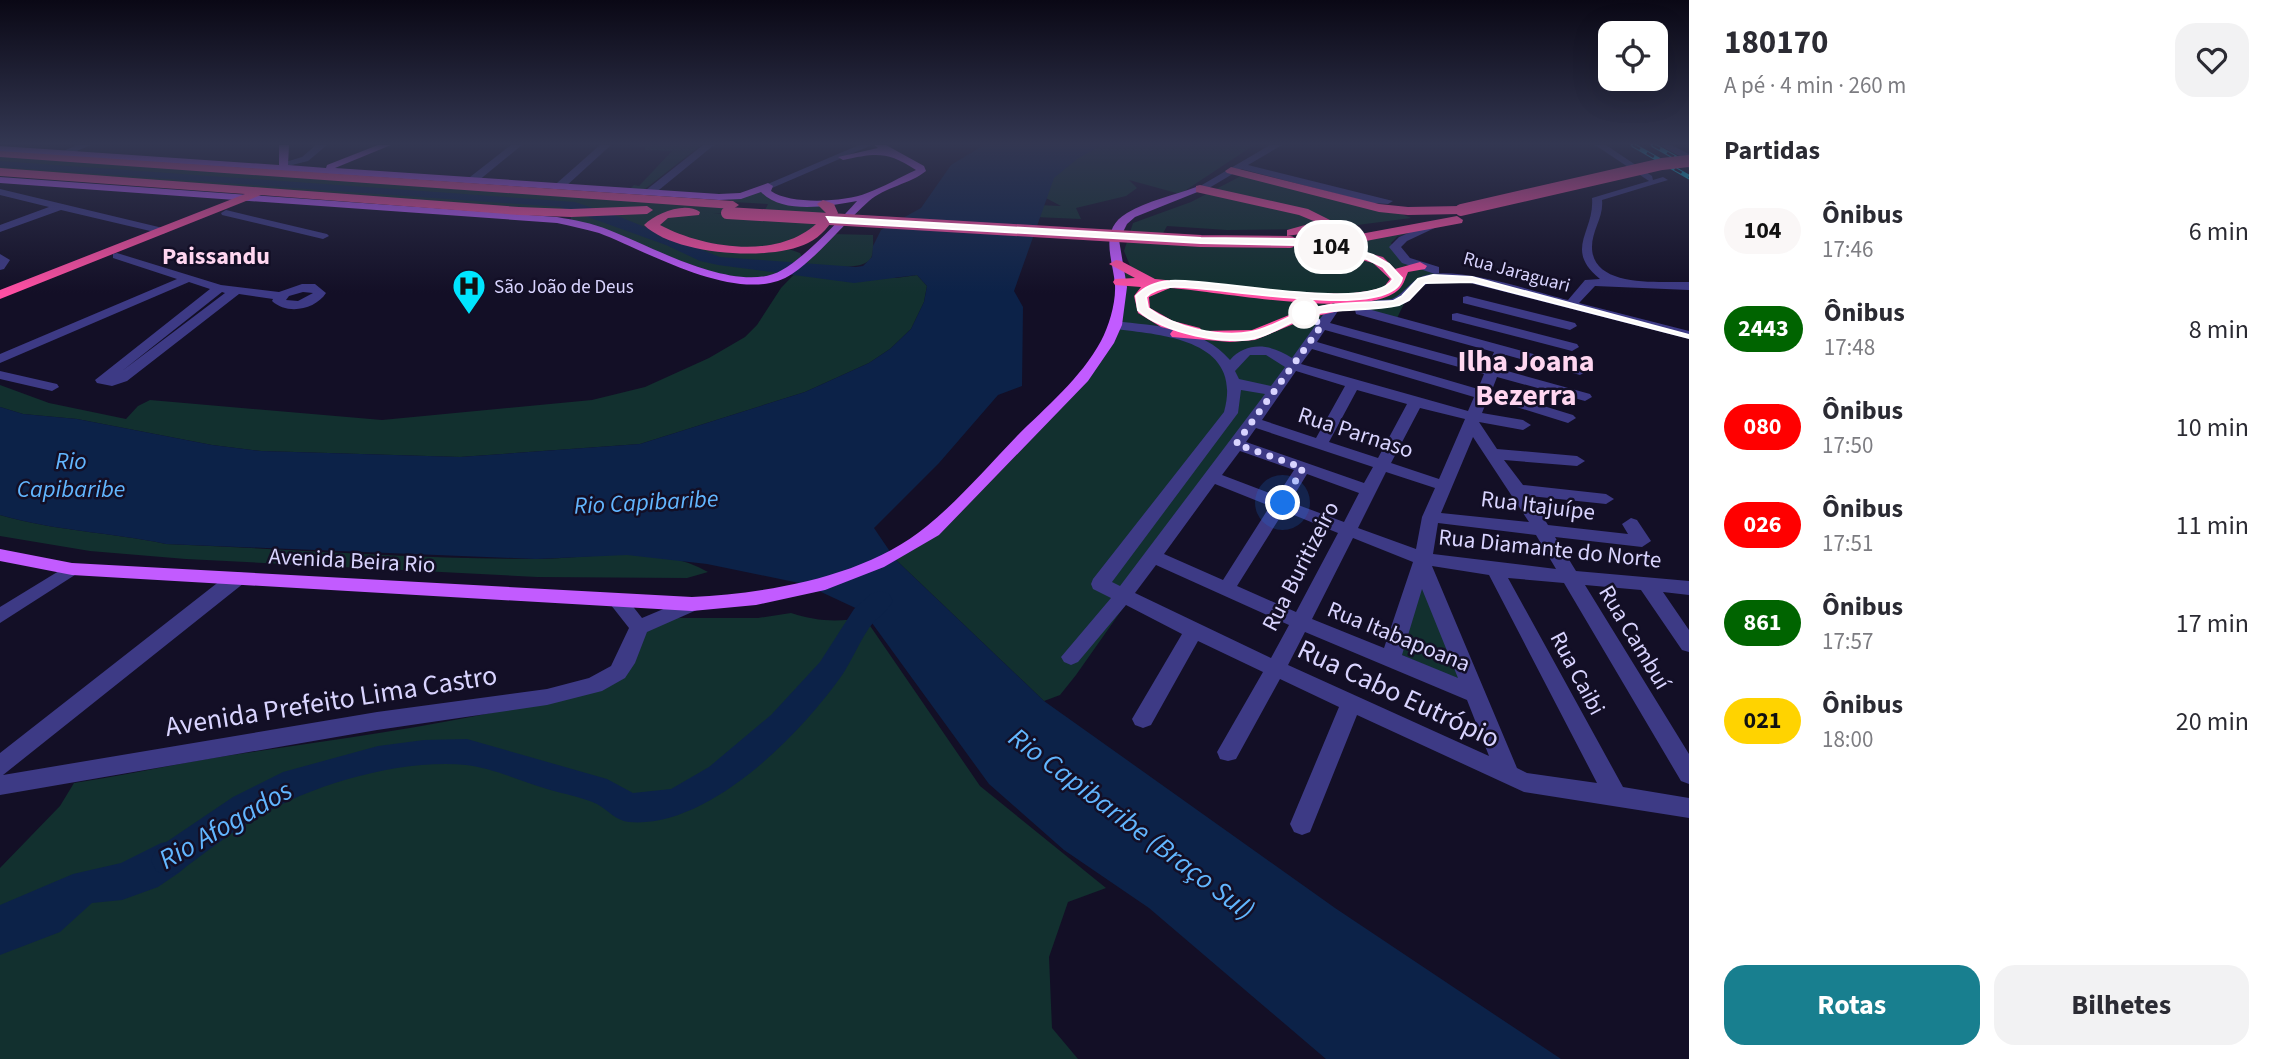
<!DOCTYPE html>
<html lang="pt">
<head>
<meta charset="utf-8">
<style>
  body { margin:0; font-family:"Source Sans 3",sans-serif; background:#f2f2f3; color:#2b2b33; height:100vh; display:flex; flex-direction:column; font-size:26px; white-space:nowrap }
  * { box-sizing:border-box; margin:0 }
  p { font-size:23px; color:#7c7c81 }
  .icon { flex:none; width:38px; height:38px; fill:none; stroke:currentColor; stroke-width:2; stroke-linecap:round; stroke-linejoin:round }
  .map { position:relative; flex:1; overflow:hidden }
  .sheet { display:flex; flex-direction:column; background:#fff; width:595px }
  .sheet>* { flex:none }
  .badge { padding:0 14px; border-radius:23px; font-size:24px; line-height:46px }
  .controls { position:absolute; left:1598px; top:21px; display:grid; gap:14px }
  .controls a { display:grid; place-items:center; width:70px; height:70px; border-radius:14px; background:#fff; box-shadow:0 7px 28px #0002; font-size:35px }
  .you { position:absolute; width:35px; height:35px; margin:-18px; border:5px solid #fff; border-radius:50%; background:#1a73e8; box-shadow:0 0 0 10px #1a73e833 }
  .map>.badge { position:absolute; translate:-50% -50%; box-shadow:0 0 0 4px #fff }
  h2 { padding:0 35px; font-size:26px; line-height:63px }
  .round { display:grid; place-items:center; flex:none; width:74px; height:74px; border-radius:21px; background:#f2f2f3 }
  .head { display:flex; align-items:center; justify-content:space-between; height:119px; padding:0 35px }
  h1 { font-size:33px; font-weight:700; line-height:52px }
  .action { display:flex; gap:14px; margin-top:auto; padding:14px 35px }
  .action a { flex:1; height:80px; border-radius:21px; background:#187f8f; color:#fff; font-size:28px; font-weight:700; line-height:80px; text-align:center }
  .action a+a { background:#f2f2f3; color:#2b2b33 }
  ul { padding:0; list-style:none }
  li { display:flex; align-items:center; gap:21px; height:98px; padding:0 35px }
  li div { flex:1 }
  li b { display:block; font-size:26px }
  li em { font-style:normal }
  li .badge { min-width:77px; font-weight:700; text-align:center }
  main { display:flex; flex:1; min-height:0 }
  .map>svg:first-child { display:block }
  .green { fill:#12302f }
  .water { fill:#0c2248 }
  .lines { fill:none; stroke-linecap:round; stroke-linejoin:round }
  .river { fill:#0c2248; fill-rule:evenodd }
  .minor { fill:#3d3a85; fill-rule:evenodd }
  .major { fill:#c25bff; fill-rule:evenodd }
  .highway { fill:#ff4fa3; fill-rule:evenodd }
  .rail-casing { stroke:#00e5ff; stroke-width:4.5 }
  .rail { stroke:#130f26; stroke-width:2.5; stroke-dasharray:8; stroke-linecap:butt }
  .highway-bridge { stroke:#ff4fa3; stroke-width:12 }
  .line { fill:#faf7f7; stroke:#fff; stroke-width:2 }
  .walk { stroke:#d9d4ff; stroke-width:7; stroke-dasharray:0 12.6 }
  .stop-dot { fill:#fff; stroke:#faf7f7; stroke-width:3.5 }
  .labels { text-anchor:middle; stroke-width:5; stroke-linejoin:round; paint-order:stroke }
  .far-street-label { font-size:19px; fill:#d9d4ff; stroke:#130f26 }
  .far-poi-label { font-size:19px; fill:#d9d4ff; stroke:#130f26; text-anchor:start }
  .street-label { font-size:23px; fill:#d9d4ff; stroke:#130f26 }
  .far-district-label { font-size:24px; font-weight:bold; fill:#ffd6f0; stroke:#130f26 }
  .water-label { font-size:24px; font-style:italic; fill:#62b6ff; stroke:#130f26 }
  .near-street-label { font-size:28px; fill:#d9d4ff; stroke:#130f26 }
  .near-water-label { font-size:28px; font-style:italic; fill:#62b6ff; stroke:#130f26 }
  .district-label { font-size:30px; font-weight:bold; fill:#ffd6f0; stroke:#130f26 }
</style>
</head>
<body>
<main>
<div class="map">
<svg width="1689" height="1059" viewBox="0 0 1689 1059">
  <rect width="100%" height="100%" fill="#130f26"/>
  <g class="green">
    <path d="M 637,145 L 701,145 L 645,189 L 630,189 L 634,185 L 639,186 L 672,151 L 645,150 L 645,147 L 636,147 Z"/>
    <path d="M 1095,145 L 1254,145 L 1180,194 L 1129,180 L 1137,188 L 1126,196 L 1076,208 L 1081,219 L 1035,217 L 1037,205 L 1061,206 L 1044,197 L 1045,180 Z"/>
    <path d="M 0,154 L 733,205 L 727,213 L 713,213 L 762,216 L 768,204 L 733,202 L 727,198 L 756,192 L 766,192 L 768,196 L 823,204 L 832,214 L 786,248 L 800,253 L 802,257 L 782,277 L 751,279 L 717,274 L 571,221 L 571,214 L 0,172 Z"/>
    <path d="M 1241,176 L 1395,211 L 1411,218 L 1327,229 L 1227,230 L 1167,226 L 1160,239 L 1286,243 L 1413,232 L 1397,237 L 1391,243 L 1398,253 L 1439,271 L 1439,277 C 1415,280 1405,300 1396,321 L 1348,307 L 1334,308 L 1076,675 L 1060,695 L 1044,701 L 895,559 L 1083,378 L 1115,325 L 1116,264 L 1133,273 L 1124,251 L 1133,223 L 1191,202 Z"/>
    <path d="M 833,234 L 873,235 C 873,242 874,252 871,258 C 863,272 825,265 811,265 L 896,278 L 917,275 L 927,286 L 924,302 L 911,329 L 890,349 L 869,363 L 805,392 L 640,444 L 460,457 L 261,451 L 212,445 L 77,419 L 23,414 L 0,407 L 0,385 L 49,403 L 126,419 L 138,406 L 150,400 L 382,420 L 592,400 L 645,387 L 709,358 L 745,337 L 757,325 L 781,288 Z"/>
    <path d="M 0,515 C 54,531 110,532 166,544 C 288,549 412,559 535,559 C 591,559 657,543 708,572 L 687,578 L 537,577 L 186,559 L 90,551 L 0,536 Z"/>
    <path d="M 1423,584 L 1464,682 L 1395,652 Z"/>
    <path d="M 791,613 C 816,621 838,623 864,617 L 980,786 L 1106,888 L 1068,902 L 1049,957 L 1052,1028 L 1078,1059 L 0,1059 L 0,868 L 60,806 L 74,783 C 127,775 179,763 232,755 C 360,736 490,719 615,683 L 637,618 L 758,618 Z"/>
  </g>
  <g class="water">
    <path d="M 984,145 L 1102,145 L 1077,159 L 1054,178 L 1014,291 L 1023,307 L 1022,386 L 998,395 L 939,463 L 874,528 L 895,559 L 1044,701 L 1335,908 L 1561,1059 L 1326,1059 L 1149,908 L 1064,850 L 989,784 L 864,612 L 804,584 L 707,564 L 627,555 L 536,559 L 166,544 C 110,532 54,531 0,515 L 0,407 L 23,414 L 77,419 L 212,445 L 261,451 L 460,457 L 640,444 L 805,392 L 869,363 L 890,349 L 911,329 L 924,302 L 927,286 L 917,275 L 854,283 L 718,265 L 700,261 L 666,245 L 560,207 L 0,167 L 0,161 L 575,202 L 620,217 L 720,257 L 856,267 L 863,266 L 872,257 L 873,246 L 881,230 L 921,208 L 951,165 Z"/>
    <path d="M 190,837 L 200,853 L 180,872 L 158,887 L 122,900 L 92,903 L 60,932 L 0,955 L 0,905 L 73,874 L 121,863 L 161,843 Z"/>
  </g>
  <g class="lines">
    <path class="river" d="M 880,591 L 889,594 L 893,601 C 887,612 876,618 869,628 C 858,644 851,663 840,678 C 798,737 707,829 629,822 C 616,821 608,810 597,804 C 582,797 563,794 547,789 C 521,781 492,768 466,765 C 400,759 314,784 258,817 C 231,832 206,853 180,871 L 168,876 L 156,871 L 151,860 L 156,849 L 233,797 L 283,772 L 378,746 L 424,740 L 467,739 L 607,779 L 633,793 L 671,789 L 709,767 L 771,715 L 820,662 L 854,609 L 871,594 Z"/>
    <g class="minor">
      <path d="M 77,145 L 91,145 L 67,155 L 59,153 Z"/>
      <path d="M 316,145 L 327,145 L 308,161 L 284,167 L 279,164 L 302,157 Z"/>
      <path d="M 511,145 L 522,145 L 478,181 L 470,181 L 470,177 Z"/>
      <path d="M 600,145 L 611,145 L 565,187 L 557,187 L 557,183 Z"/>
      <path d="M 703,145 L 714,145 L 654,194 L 646,194 L 646,190 Z"/>
      <path d="M 859,145 L 872,145 L 772,188 L 763,186 Z"/>
      <path d="M 1270,145 L 1282,145 L 1248,165 L 1393,201 L 1388,204 L 1372,203 L 1241,169 L 1204,191 L 1195,189 Z"/>
      <path d="M 1595,145 L 1606,145 L 1652,176 L 1653,180 L 1663,177 L 1668,180 L 1602,200 C 1604,217 1592,230 1592,247 C 1592,289 1662,281 1689,282 L 1689,290 L 1595,286 L 1579,303 L 1689,331 L 1689,339 L 1470,283 L 1429,283 L 1421,287 L 1409,301 L 1399,306 L 1368,309 L 1585,368 L 1587,371 L 1580,375 L 1506,355 L 1500,369 L 1590,394 L 1592,397 L 1585,401 L 1497,377 L 1492,390 L 1573,415 L 1576,418 L 1568,423 L 1488,398 L 1482,413 L 1523,420 L 1531,425 L 1523,430 L 1479,422 L 1497,449 L 1577,456 L 1585,461 L 1577,466 L 1504,460 L 1523,485 L 1606,494 L 1614,499 L 1606,504 L 1530,496 L 1548,525 L 1628,534 L 1622,524 L 1631,518 L 1637,520 L 1651,541 L 1642,547 L 1555,537 L 1576,571 L 1689,581 L 1689,595 L 1663,592 L 1689,630 L 1689,652 L 1682,650 L 1641,590 L 1585,585 L 1689,754 L 1689,784 L 1681,781 L 1564,583 L 1508,578 L 1623,787 L 1689,798 L 1689,818 L 1524,792 L 1357,715 L 1310,832 L 1302,835 L 1294,832 L 1290,824 L 1339,707 L 1280,679 L 1236,759 L 1228,761 L 1220,759 L 1217,752 L 1263,672 L 1198,641 L 1151,725 L 1143,728 L 1135,725 L 1132,719 L 1182,634 L 1126,605 L 1078,662 L 1071,665 L 1064,662 L 1061,657 L 1111,598 L 1093,589 L 1091,584 L 1093,579 L 1224,412 C 1244,340 1164,335 1115,329 L 1108,325 L 1115,321 C 1156,326 1202,327 1230,360 C 1247,341 1271,344 1292,358 L 1330,305 L 1392,299 C 1404,294 1410,281 1423,276 C 1456,265 1532,291 1568,300 L 1585,280 L 1600,279 C 1563,249 1595,232 1592,198 L 1649,181 ZM 1355,310 L 1356,314 L 1494,352 L 1488,366 L 1330,323 L 1338,311 ZM 1325,330 L 1484,374 L 1478,389 L 1317,342 ZM 1312,349 L 1474,397 L 1468,411 L 1301,364 ZM 1250,355 L 1266,355 L 1285,367 L 1271,386 L 1239,379 L 1235,371 ZM 1296,371 L 1345,386 L 1316,438 L 1262,420 ZM 1241,390 L 1265,394 L 1120,586 L 1112,582 L 1238,413 ZM 1357,390 L 1407,404 L 1378,458 L 1329,442 ZM 1420,408 L 1465,419 L 1439,479 L 1391,463 ZM 1256,428 L 1373,467 L 1364,483 L 1246,442 ZM 1473,437 L 1529,522 L 1441,513 ZM 1240,451 L 1294,470 L 1277,496 L 1222,475 ZM 1386,472 L 1435,488 L 1422,517 L 1416,549 L 1358,528 ZM 1307,474 L 1359,493 L 1344,522 L 1290,502 ZM 1215,484 L 1270,506 L 1223,580 L 1164,554 ZM 1284,511 L 1338,533 L 1296,612 L 1237,586 ZM 1438,523 L 1536,535 L 1556,569 L 1433,554 ZM 1353,538 L 1413,562 L 1384,648 L 1312,619 ZM 1156,565 L 1289,625 L 1271,658 L 1135,593 ZM 1432,566 L 1489,575 L 1597,783 L 1527,773 L 1517,768 ZM 1422,589 L 1458,678 L 1402,655 ZM 1305,632 L 1467,700 L 1489,756 L 1288,665 Z"/>
      <path d="M 1659,145 L 1671,145 L 1689,154 L 1689,161 Z"/>
      <path d="M 0,189 L 167,229 L 169,231 L 163,234 L 61,210 L 0,232 L 0,225 L 49,207 L 0,195 Z"/>
      <path d="M 226,210 L 327,234 L 329,236 L 323,239 L 222,215 L 221,213 Z"/>
      <path d="M 1432,223 L 1441,225 L 1407,241 L 1401,247 L 1410,258 L 1439,267 L 1439,273 L 1435,274 L 1402,263 L 1389,247 L 1399,237 Z"/>
      <path d="M 117,253 L 221,285 L 279,292 L 302,284 L 315,284 L 326,293 C 315,310 287,315 272,301 L 273,299 L 239,294 L 127,381 L 112,386 L 97,383 L 95,380 L 210,289 L 189,282 L 0,363 L 0,354 L 177,279 L 113,258 L 113,254 ZM 222,292 L 225,293 L 122,371 ZM 303,292 L 313,293 L 298,301 L 286,300 L 289,296 Z"/>
      <path d="M 0,254 L 10,260 L 4,269 L 0,270 Z"/>
      <path d="M 1467,296 L 1575,323 L 1577,326 L 1570,330 L 1463,303 L 1463,297 Z"/>
      <path d="M 1457,313 L 1577,344 L 1579,347 L 1572,351 L 1452,320 L 1452,314 Z"/>
      <path d="M 0,371 L 57,384 L 59,387 L 52,391 L 0,379 Z"/>
      <path d="M 72,563 L 78,565 L 81,569 L 78,573 L 0,623 L 0,607 Z"/>
      <path d="M 237,572 L 244,573 L 246,578 L 244,583 L 3,775 L 377,712 L 547,689 L 589,678 L 611,666 L 629,628 L 607,600 L 610,595 L 624,595 L 642,618 L 692,597 L 699,599 L 702,604 L 699,609 L 647,632 L 635,663 L 625,678 L 602,691 L 547,705 L 377,730 L 0,795 L 0,753 L 230,573 Z"/>
    </g>
    <g class="major">
      <path d="M 279,145 L 289,145 L 288,165 L 326,168 L 327,165 L 378,145 L 391,145 L 335,168 L 719,194 L 740,193 L 768,183 L 773,186 L 771,191 C 791,205 845,202 867,193 C 884,187 900,177 916,170 C 887,151 876,153 843,160 L 838,157 L 878,148 L 874,145 L 886,145 L 924,166 L 926,171 C 910,184 885,187 869,201 C 843,224 821,254 792,274 C 742,308 647,251 599,233 C 585,229 571,226 557,223 L 0,183 L 0,177 L 557,217 C 574,220 592,223 609,230 C 651,246 738,296 782,270 C 804,258 839,221 857,201 C 828,206 784,215 761,192 L 741,199 L 719,200 L 0,152 L 0,146 L 279,165 Z"/>
      <path d="M 1196,187 L 1205,189 L 1135,217 L 1127,224 L 1119,240 L 1127,287 L 1122,325 L 1114,343 L 1088,381 L 939,535 L 884,567 L 825,590 L 756,605 L 692,611 L 72,575 L 0,561 L 0,549 L 72,563 L 692,597 C 768,593 866,577 927,526 C 959,500 988,466 1017,436 C 1046,407 1081,378 1101,341 C 1109,326 1116,303 1115,285 C 1113,259 1098,230 1127,213 C 1147,201 1175,195 1196,187 Z"/>
    </g>
    <g class="highway">
      <path d="M 0,151 L 733,201 L 739,205 L 733,209 L 0,157 Z"/>
      <path d="M 1231,167 L 1379,204 L 1408,207 L 1460,206 L 1466,210 L 1460,214 L 1408,215 L 1379,212 L 1227,173 L 1225,171 Z"/>
      <path d="M 0,168 L 519,207 L 571,209 L 647,206 L 653,210 L 647,214 L 571,217 L 519,215 L 261,195 L 0,299 L 0,290 L 245,194 L 0,176 Z"/>
      <path d="M 1200,185 L 1308,209 L 1332,221 L 1320,231 L 1287,236 L 1287,230 L 1316,222 L 1299,215 L 1196,192 L 1196,186 Z"/>
      <path d="M 823,200 L 834,204 L 838,213 C 829,226 822,236 808,243 C 770,262 675,255 644,225 C 656,213 685,201 700,212 L 699,215 L 668,218 L 660,225 C 707,250 790,262 826,213 L 817,204 Z"/>
      <path d="M 1457,216 L 1463,220 L 1462,223 L 1355,243 L 1334,244 L 1383,257 L 1395,269 L 1420,262 L 1427,266 L 1425,269 L 1408,272 C 1405,279 1403,287 1397,291 C 1361,320 1217,291 1170,288 L 1149,297 L 1150,308 L 1173,321 L 1200,328 L 1202,331 L 1252,330 L 1299,311 L 1334,303 L 1342,308 L 1339,311 L 1308,318 L 1255,340 L 1230,342 L 1172,337 L 1170,334 L 1173,330 L 1161,327 L 1138,313 L 1134,296 L 1141,287 L 1115,285 L 1113,282 L 1115,279 L 1135,278 L 1109,264 L 1116,260 L 1121,261 L 1155,279 L 1289,292 L 1346,294 L 1369,291 L 1384,287 L 1390,279 L 1373,263 L 1325,250 L 1325,244 L 1290,246 L 1283,242 L 1290,238 L 1355,235 Z"/>
    </g>
    <defs>
      <g id="rail">
        <path d="M 1633,145 L 1689,177"/>
        <path d="M 1653,145 L 1689,165"/>
      </g>
    </defs>
    <use href="#rail" class="rail-casing"/>
    <use href="#rail" class="rail"/>
    <g class="highway-bridge">
      <path d="M 1461,210 L 1662,164 L 1689,161"/>
      <path d="M 727,213 L 1201,241 L 1290,242"/>
    </g>
  </g>
  <linearGradient id="sky" x2="0" y2="1"><stop stop-color="#0a0815"/><stop offset="0.49" stop-color="#333752"/><stop offset="1" stop-color="#333752" stop-opacity="0"/></linearGradient>
  <rect width="1689" height="293" fill="url(#sky)"/>
  <path class="line" d="M 827,217 L 1201,238 L 1296,239 L 1348,247 L 1373,255 L 1389,264 L 1402,278 C 1393,324 1205,283 1170,287 C 1162,288 1151,291 1146,297 L 1148,308 C 1174,327 1219,338 1251,332 C 1270,329 1288,316 1307,310 C 1331,302 1367,303 1393,301 L 1402,296 L 1418,279 L 1433,275 L 1472,277 L 1689,335 L 1689,338 L 1472,282 L 1425,283 L 1409,300 L 1399,305 C 1371,311 1341,308 1314,314 C 1295,318 1278,331 1259,337 C 1229,347 1160,332 1138,310 L 1136,296 C 1144,287 1157,282 1170,281 C 1207,277 1375,314 1393,279 L 1383,267 L 1367,259 L 1296,245 L 1201,243 L 830,222 Z"/>
  <g class="lines">
    <path class="walk" d="M 1283,503 L 1303,468 L 1236,444 L 1322,325 L 1304,313"/>
  </g>
  <defs>
    <symbol id="hospital-pin" viewBox="-11 -11 22 30"><path d="M0 17L-7.5 6A9.5 9.5 0 1 1 7.5 6Z" fill="#00e5ff" stroke="#130f26"/><path d="M-5-5h3v3.5h4V-5h3V5h-3V1.5h-4V5h-3Z" fill="#111"/></symbol>
  </defs>
  <g fill-rule="evenodd">
    <use href="#hospital-pin" x="450" y="267" width="38" height="52"/>
  </g>
  <circle class="stop-dot" cx="1304" cy="313" r="14"/>
  <g class="labels">
    <g class="far-street-label">
      <text transform="translate(1517 271) rotate(15)" y="7">Rua Jaraguari</text>
    </g>
    <g class="far-poi-label">
      <text x="494" y="293">São João de Deus</text>
    </g>
    <g class="street-label">
      <text transform="translate(1356 432) rotate(18)" y="8">Rua Parnaso</text>
      <text transform="translate(1538 505) rotate(7)" y="8">Rua Itajuípe</text>
      <text transform="translate(1550 548) rotate(6)" y="8">Rua Diamante do Norte</text>
      <text transform="translate(352 560) rotate(3)" y="8">Avenida Beira Rio</text>
      <text transform="translate(1300 566) rotate(-63)" y="8">Rua Buritizeiro</text>
      <text transform="translate(1399 636) rotate(22)" y="8">Rua Itabapoana</text>
      <text transform="translate(1635 637) rotate(59)" y="8">Rua Cambuí</text>
      <text transform="translate(1578 673) rotate(62)" y="8">Rua Caibi</text>
    </g>
    <g class="far-district-label">
      <text x="216" y="264">Paissandu</text>
    </g>
    <g class="water-label">
      <text x="71" y="469">Rio<tspan x="71" dy="28">Capibaribe</tspan></text>
      <text transform="translate(646 502) rotate(-3)" y="8">Rio Capibaribe</text>
    </g>
    <g class="near-street-label">
      <text transform="translate(1399 693) rotate(25)" y="10">Rua Cabo Eutrópio</text>
      <text transform="translate(331 700) rotate(-9)" y="10">Avenida Prefeito Lima Castro</text>
    </g>
    <g class="near-water-label">
      <text transform="translate(1132 823) rotate(37)" y="10">Rio Capibaribe (Braço Sul)</text>
      <text transform="translate(225 824) rotate(-30)" y="10">Rio Afogados</text>
    </g>
    <g class="district-label">
      <text x="1526" y="371">Ilha Joana<tspan x="1526" dy="34">Bezerra</tspan></text>
    </g>
  </g>
</svg>
<div class="controls">
<a><svg class="icon" aria-label="locate" viewBox="0 0 24 24"><circle cx="12" cy="12" r="6"/><path d="M12 2v4M12 18v4M2 12h4M18 12h4"/></svg></a>
</div>
<div class="you" style="left:1283px;top:503px"></div>
<b class="badge" style="left:1331px;top:247px;background:#faf7f7;color:#111">104</b>
</div>
<section class="sheet">
<div class="head"><div><h1>180170</h1><p>A pé · 4 min · 260 m</p></div><a class="round"><svg class="icon" aria-label="heart" viewBox="0 0 24 24"><path d="M12 20l-8-8c-3-5 5-10 8-4 3-6 11-1 8 4z"/></svg></a></div>
<h2>Partidas</h2>
<ul>
<li><span class="badge" style="background:#faf7f7;color:#111">104</span><div><b>Ônibus</b><p>17:46</p></div><em>6 min</em></li>
<li><span class="badge" style="background:#006400;color:#fff">2443</span><div><b>Ônibus</b><p>17:48</p></div><em>8 min</em></li>
<li><span class="badge" style="background:#f00;color:#fff">080</span><div><b>Ônibus</b><p>17:50</p></div><em>10 min</em></li>
<li><span class="badge" style="background:#f00;color:#fff">026</span><div><b>Ônibus</b><p>17:51</p></div><em>11 min</em></li>
<li><span class="badge" style="background:#006400;color:#fff">861</span><div><b>Ônibus</b><p>17:57</p></div><em>17 min</em></li>
<li><span class="badge" style="background:#ffd300;color:#111">021</span><div><b>Ônibus</b><p>18:00</p></div><em>20 min</em></li>
</ul>
<div class="action"><a>Rotas</a><a>Bilhetes</a></div>
</section>
</main>
</body>
</html>
